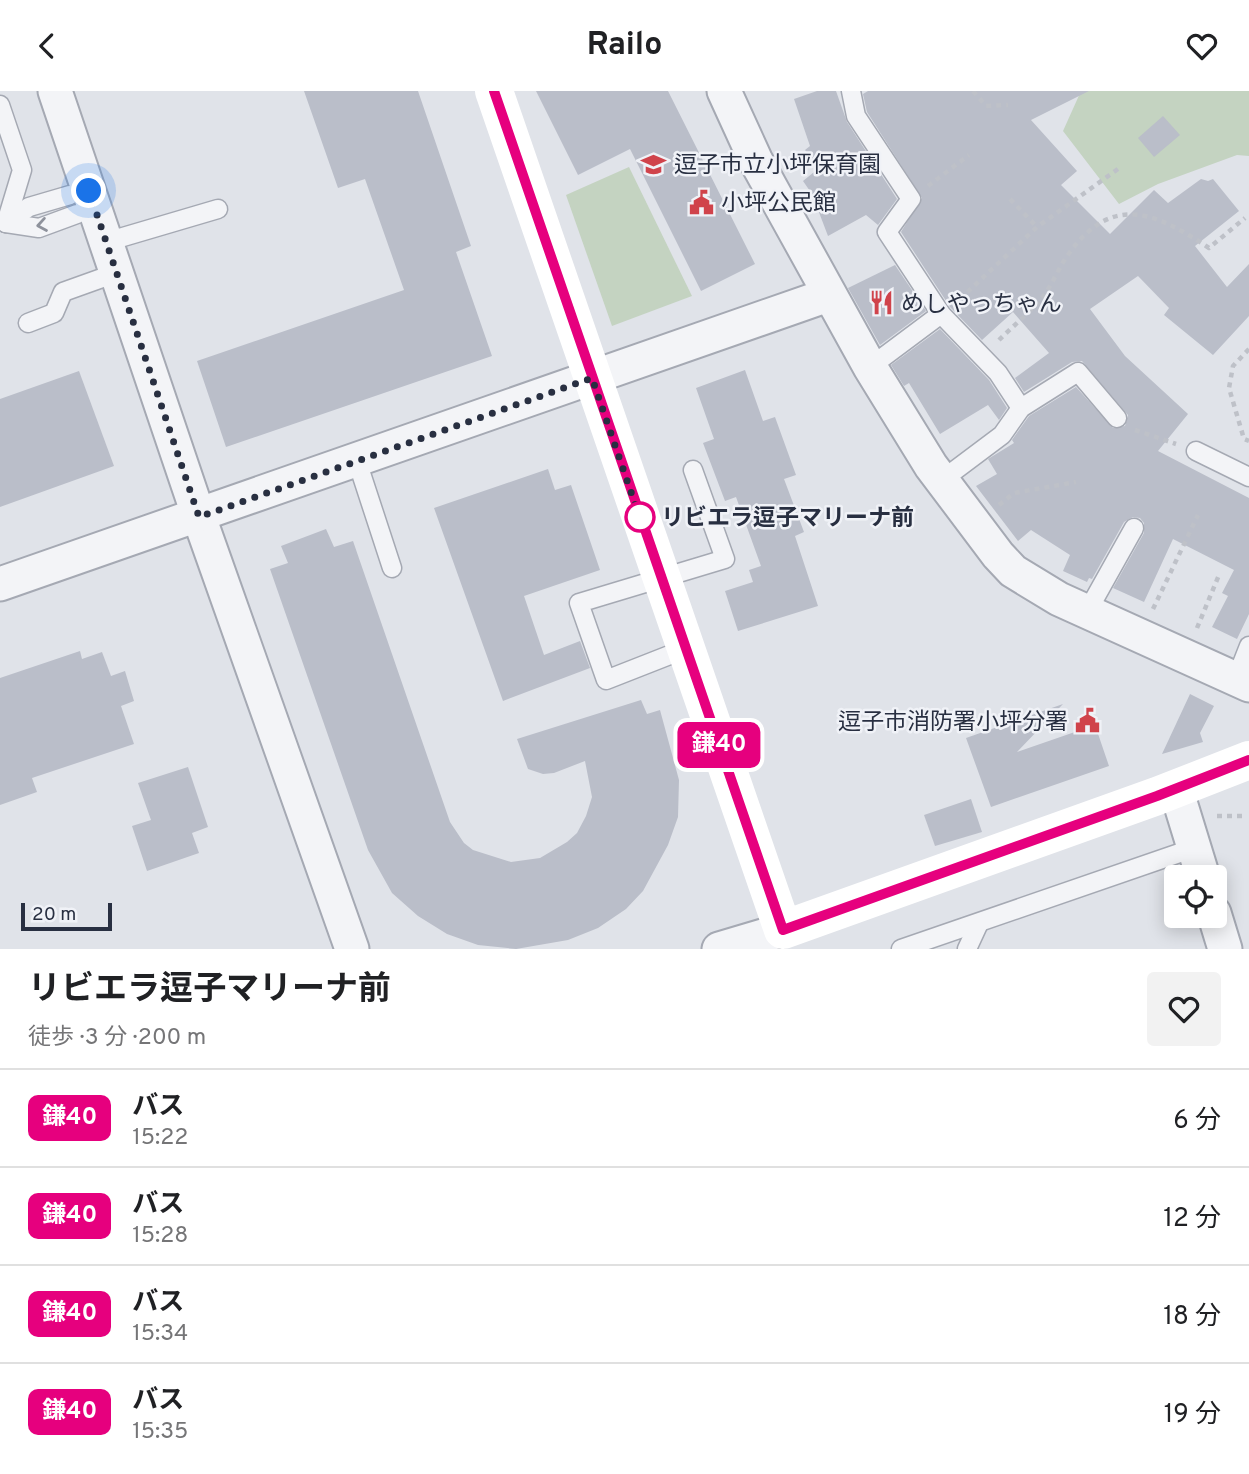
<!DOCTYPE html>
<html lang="ja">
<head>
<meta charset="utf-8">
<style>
  body { margin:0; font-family:Overpass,"Noto Sans JP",sans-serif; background:#f2f2f2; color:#202124; height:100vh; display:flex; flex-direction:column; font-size:26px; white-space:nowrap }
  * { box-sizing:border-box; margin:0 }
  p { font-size:23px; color:#757577 }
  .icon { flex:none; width:38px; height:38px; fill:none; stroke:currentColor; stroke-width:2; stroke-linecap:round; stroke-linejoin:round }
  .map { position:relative; height:858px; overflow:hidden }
  .panel { display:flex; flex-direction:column; background:#fff; flex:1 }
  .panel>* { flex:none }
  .badge { padding:0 14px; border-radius:10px; font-size:24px; line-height:46px }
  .buttons { position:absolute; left:1164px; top:774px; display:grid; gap:14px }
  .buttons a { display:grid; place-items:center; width:63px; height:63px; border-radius:7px; background:#fff; box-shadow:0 4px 18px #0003; font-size:35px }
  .scale { position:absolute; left:21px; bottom:18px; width:91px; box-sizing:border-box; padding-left:7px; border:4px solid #282f41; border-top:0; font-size:19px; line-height:24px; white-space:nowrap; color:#282f41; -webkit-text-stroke:5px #f0f2f7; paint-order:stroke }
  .you { position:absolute; width:35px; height:35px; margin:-18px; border:5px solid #fff; border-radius:50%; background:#1a73e8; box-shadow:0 0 0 10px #1a73e833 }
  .map>.badge { position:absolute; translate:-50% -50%; box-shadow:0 0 0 4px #fff }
  .round { display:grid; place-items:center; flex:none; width:74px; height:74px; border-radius:7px; background:#f2f2f2 }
  .headline { display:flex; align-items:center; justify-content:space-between; height:119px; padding:0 28px }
  h1 { font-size:33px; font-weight:700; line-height:52px }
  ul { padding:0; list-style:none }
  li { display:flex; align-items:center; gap:21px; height:98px; padding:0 28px; border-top:2px solid #e0e0e0 }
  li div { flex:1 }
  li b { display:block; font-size:26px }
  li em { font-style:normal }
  li .badge { min-width:77px; font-weight:700; text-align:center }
  header { display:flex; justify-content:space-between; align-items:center; height:91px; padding:0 28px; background:#fff; font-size:32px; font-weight:700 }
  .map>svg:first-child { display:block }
  .green { fill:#c4d3c1 }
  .building { fill:#babec9 }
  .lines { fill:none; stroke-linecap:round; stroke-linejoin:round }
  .lane-casing { stroke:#a5a9b3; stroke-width:21 }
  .street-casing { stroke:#a5a9b3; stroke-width:37 }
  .path { stroke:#bec1c8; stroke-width:4.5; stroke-dasharray:5 5; stroke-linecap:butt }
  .lane { stroke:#f3f4f7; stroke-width:18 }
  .street { stroke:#f3f4f7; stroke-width:33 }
  .secondary { stroke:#fff; stroke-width:38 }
  .oneway { stroke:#8e929c }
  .line-casing { stroke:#fff; stroke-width:16 }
  .line { stroke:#e6007e; stroke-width:10 }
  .walk { stroke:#282f41; stroke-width:7; stroke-dasharray:0 12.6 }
  .stop-dot { fill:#fff; stroke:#e6007e; stroke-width:3.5 }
  .labels { text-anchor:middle; stroke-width:5; stroke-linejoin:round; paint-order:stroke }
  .poi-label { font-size:23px; fill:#282f41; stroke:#f0f2f7; text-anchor:start }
  .stop-label { font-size:23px; font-weight:bold; fill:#282f41; stroke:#f0f2f7; text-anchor:start }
</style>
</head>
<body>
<header><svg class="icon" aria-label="back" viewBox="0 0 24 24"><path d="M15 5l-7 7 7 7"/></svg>Railo<svg class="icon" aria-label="heart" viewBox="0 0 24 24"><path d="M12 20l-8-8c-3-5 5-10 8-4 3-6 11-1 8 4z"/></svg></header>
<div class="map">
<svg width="1249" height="858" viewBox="0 0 1249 858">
  <rect width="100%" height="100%" fill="#e0e3e9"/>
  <g class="green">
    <path d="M 1081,0 L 1249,0 L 1249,65 L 1237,64 L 1158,93 L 1119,113 L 1063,40 Z"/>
    <path d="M 629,76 L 692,205 L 612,235 L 566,104 Z"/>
  </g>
  <g class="building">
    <path d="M 304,0 L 418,0 L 471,155 L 456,161 L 492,265 L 226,356 L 197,270 L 404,199 L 365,88 L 338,97 Z"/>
    <path d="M 536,0 L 668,0 L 755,173 L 701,200 L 630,58 L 578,84 Z"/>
    <path d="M 817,0 L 836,0 L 847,31 L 897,108 L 878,134 L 866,124 L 828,145 L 812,103 L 803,90 L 819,77 L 805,59 L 810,55 L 794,8 Z"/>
    <path d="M 868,0 L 1089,0 L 1031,29 L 1077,80 L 1061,94 L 1110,143 L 1154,99 L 1168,112 L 1201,88 L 1208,90 L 1213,88 L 1239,120 L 1195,155 L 1227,196 L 1249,173 L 1249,225 L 1213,264 L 1164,224 L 1169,217 L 1138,185 L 1090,218 L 1125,265 L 1188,323 L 1158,360 L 1249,407 L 1249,523 L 1237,548 L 1212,536 L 1228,505 L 1222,502 L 1234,479 L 1173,448 L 1144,511 L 1113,497 L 1144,442 L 1144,432 L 1140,427 L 1133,426 L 1124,431 L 1092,488 L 1089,487 L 1087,491 L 1063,480 L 1070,464 L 1031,439 L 1018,450 L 976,395 L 997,383 L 988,368 L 1014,352 L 1012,349 L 1029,325 L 1076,296 L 1113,337 L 1125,335 L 1128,324 L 1082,270 L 1072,271 L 1024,301 L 1015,287 L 1049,262 L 1013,221 L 982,249 L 950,216 L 901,141 L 922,107 L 867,21 L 863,3 Z"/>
    <path d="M 1163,25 L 1180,44 L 1154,66 L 1138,47 Z"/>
    <path d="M 895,174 L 926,220 L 880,254 L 848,197 Z"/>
    <path d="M 940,238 L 989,289 L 1007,317 L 999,329 L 988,314 L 940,343 L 909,292 L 904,295 L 891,274 Z"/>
    <path d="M 745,279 L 763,330 L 775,326 L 796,384 L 784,388 L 804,441 L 795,445 L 818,515 L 738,540 L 725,500 L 753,491 L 749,479 L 761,475 L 736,406 L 725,410 L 703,352 L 714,348 L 696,297 Z"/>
    <path d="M 79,280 L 114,375 L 0,416 L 0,308 Z"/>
    <path d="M 548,378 L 555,399 L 571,394 L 600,479 L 524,505 L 544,564 L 580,550 L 590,577 L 503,610 L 434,417 Z"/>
    <path d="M 326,438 L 334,456 L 353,450 L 450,731 L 464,752 L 473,759 L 511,771 L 540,767 L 567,751 L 577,742 L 586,725 L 592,706 L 585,670 L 554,682 L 543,683 L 528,678 L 517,648 L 641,609 L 647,623 L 660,619 L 679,689 L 678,726 L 668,754 L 643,800 L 626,818 L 598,837 L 568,849 L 516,858 L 478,854 L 447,843 L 418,825 L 392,802 L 368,759 L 270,478 L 288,472 L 281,455 Z"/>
    <path d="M 80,560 L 82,568 L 102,561 L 111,585 L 125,580 L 134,610 L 121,615 L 134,653 L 32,687 L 37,701 L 0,714 L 0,587 Z"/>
    <path d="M 1190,603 L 1214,615 L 1200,642 L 1203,651 L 1162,663 Z"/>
    <path d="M 1063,613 L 1017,661 L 1095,634 L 1109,675 L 991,716 L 966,647 Z"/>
    <path d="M 188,676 L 208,736 L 192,742 L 199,762 L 147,780 L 132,735 L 151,729 L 138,692 Z"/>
    <path d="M 971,708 L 982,741 L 935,755 L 924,724 Z"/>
  </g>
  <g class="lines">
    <defs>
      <g id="lane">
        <path d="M 851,0 L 856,25 L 911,108 L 887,141 L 941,223 L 998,282 L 1021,317"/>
        <path d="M 0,14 L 22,79 L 6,132"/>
        <path d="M 6,132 L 39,137 L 77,123"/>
        <path d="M 6,132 L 29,116 L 70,104"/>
        <path d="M 106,151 L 218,118"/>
        <path d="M 28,232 L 54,222 L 63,201 L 116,182"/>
        <path d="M 870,276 L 941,223"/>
        <path d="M 1196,360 L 1249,386"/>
        <path d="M 357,370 L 392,477"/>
        <path d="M 950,383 L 1002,344 L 1021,317 L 1078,281 L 1117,327"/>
        <path d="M 1087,521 L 1134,437"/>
        <path d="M 685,558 L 606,589 L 579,512 L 725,468 L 693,379"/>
        <path d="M 1236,588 L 1249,555"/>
        <path d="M 901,858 L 1194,757"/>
        <path d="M 967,858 L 979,832"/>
      </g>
      <g id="street">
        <path d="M 55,0 L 199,426 L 352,858"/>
        <path d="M 724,0 L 756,70 L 870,276 L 931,375 L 998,464 L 1013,480 L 1059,508 L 1249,594"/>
        <path d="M 0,493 L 828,204"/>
        <path d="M 1176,698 L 1203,786"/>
        <path d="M 1214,822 L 1225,858"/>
        <path d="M 719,858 L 783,839"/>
      </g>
    </defs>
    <use href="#lane" class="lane-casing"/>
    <use href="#street" class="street-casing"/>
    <g class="path">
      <path d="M 973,0 L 986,15 L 1008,14"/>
      <path d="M 928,95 L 969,64"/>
      <path d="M 1010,108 L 1037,136"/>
      <path d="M 960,208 L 1037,136 L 1118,78"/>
      <path d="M 999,249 C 1014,234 1033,219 1045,203 C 1054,190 1060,174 1070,161 C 1114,101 1158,123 1209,157 L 1245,127"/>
      <path d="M 1249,258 L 1233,275 L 1229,297 L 1244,348 L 1249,350"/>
      <path d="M 1135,339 L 1176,353"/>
      <path d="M 999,414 L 1014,402 L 1076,391"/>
      <path d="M 1153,518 L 1198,424"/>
      <path d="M 1197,537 L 1219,484"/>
      <path d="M 1217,725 L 1247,725"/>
    </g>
    <use href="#lane" class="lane"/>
    <use href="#street" class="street"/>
    <path class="secondary" d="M 494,0 L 783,839 L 1157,705 L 1249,669"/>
  </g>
  <defs><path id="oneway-chevron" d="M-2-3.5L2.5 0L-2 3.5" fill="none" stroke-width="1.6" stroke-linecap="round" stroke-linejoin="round" transform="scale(1.75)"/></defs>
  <use class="oneway" href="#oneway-chevron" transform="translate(42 134) rotate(170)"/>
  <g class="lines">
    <defs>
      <path id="line" d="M 494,0 L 783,839 L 1157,705 L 1249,669"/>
    </defs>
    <use href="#line" class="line-casing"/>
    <use href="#line" class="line"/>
    <path class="walk" d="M 89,100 L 199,426 L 592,287 L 643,436 L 640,426"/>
  </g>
  <defs>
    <symbol id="school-bare" viewBox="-9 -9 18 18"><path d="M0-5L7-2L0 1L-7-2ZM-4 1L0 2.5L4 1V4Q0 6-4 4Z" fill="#d0434b" stroke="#f0f2f7" stroke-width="2.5" paint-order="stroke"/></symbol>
    <symbol id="civic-bare" viewBox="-9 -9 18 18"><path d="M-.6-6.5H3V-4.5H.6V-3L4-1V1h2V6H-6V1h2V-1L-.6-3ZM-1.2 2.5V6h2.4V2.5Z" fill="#d0434b" stroke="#f0f2f7" stroke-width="2.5" paint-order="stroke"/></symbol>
    <symbol id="restaurant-bare" viewBox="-9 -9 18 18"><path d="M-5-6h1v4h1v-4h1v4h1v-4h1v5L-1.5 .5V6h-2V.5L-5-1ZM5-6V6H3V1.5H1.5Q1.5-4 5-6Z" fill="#d0434b" stroke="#f0f2f7" stroke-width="2.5" paint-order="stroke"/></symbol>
  </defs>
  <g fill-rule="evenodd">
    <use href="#school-bare" x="636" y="56" width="35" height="35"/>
    <use href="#civic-bare" x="684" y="94" width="35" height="35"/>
    <use href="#restaurant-bare" x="864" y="194" width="35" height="35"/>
    <use href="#civic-bare" x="1070" y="612" width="35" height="35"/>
  </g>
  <circle class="stop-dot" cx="640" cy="426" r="14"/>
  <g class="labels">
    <g class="poi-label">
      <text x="674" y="81">逗子市立小坪保育園</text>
      <text x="721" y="119">小坪公民館</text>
      <text x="901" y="220">めしやっちゃん</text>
      <text x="1068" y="638" text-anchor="end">逗子市消防署小坪分署</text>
    </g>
    <g class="stop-label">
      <text x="661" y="434">リビエラ逗子マリーナ前</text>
    </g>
  </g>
</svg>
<div class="buttons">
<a><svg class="icon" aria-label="locate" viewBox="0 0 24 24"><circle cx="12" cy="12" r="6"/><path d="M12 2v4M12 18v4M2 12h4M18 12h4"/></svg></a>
</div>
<div class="scale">20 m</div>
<div class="you" style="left:89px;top:100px"></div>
<b class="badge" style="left:719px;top:654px;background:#e6007e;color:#fff">鎌40</b>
</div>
<section class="panel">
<div class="headline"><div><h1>リビエラ逗子マリーナ前</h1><p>徒歩 · 3 分 · 200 m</p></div><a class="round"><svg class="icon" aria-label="heart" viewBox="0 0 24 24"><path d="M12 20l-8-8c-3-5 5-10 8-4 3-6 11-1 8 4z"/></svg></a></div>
<ul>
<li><span class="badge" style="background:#e6007e;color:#fff">鎌40</span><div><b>バス</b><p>15:22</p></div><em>6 分</em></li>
<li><span class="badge" style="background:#e6007e;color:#fff">鎌40</span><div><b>バス</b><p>15:28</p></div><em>12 分</em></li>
<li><span class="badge" style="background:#e6007e;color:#fff">鎌40</span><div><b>バス</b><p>15:34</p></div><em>18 分</em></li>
<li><span class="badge" style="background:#e6007e;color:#fff">鎌40</span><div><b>バス</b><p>15:35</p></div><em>19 分</em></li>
</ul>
</section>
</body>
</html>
